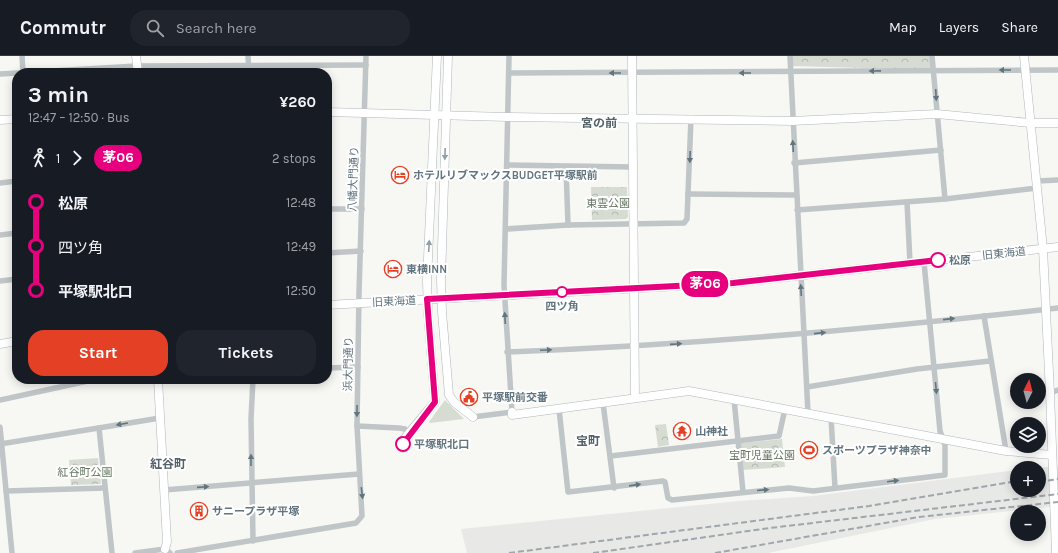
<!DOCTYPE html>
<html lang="en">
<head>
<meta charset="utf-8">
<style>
  body { margin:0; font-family:Karla,"Noto Sans JP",sans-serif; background:#20242c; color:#f1f3f6; height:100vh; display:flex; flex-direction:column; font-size:15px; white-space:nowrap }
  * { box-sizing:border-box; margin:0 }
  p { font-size:13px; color:#9ea1a6 }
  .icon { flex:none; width:22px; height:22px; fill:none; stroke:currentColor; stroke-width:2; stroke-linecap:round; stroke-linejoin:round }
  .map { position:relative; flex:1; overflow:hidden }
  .drawer { position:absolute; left:12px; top:12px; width:320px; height:316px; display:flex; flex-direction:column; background:#171b24; border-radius:16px; box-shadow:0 2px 10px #0003 }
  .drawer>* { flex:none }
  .badge { padding:0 8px; border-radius:13px; font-size:14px; line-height:26px }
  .needle { width:26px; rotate:6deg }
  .fabs { position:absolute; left:1010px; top:317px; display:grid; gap:8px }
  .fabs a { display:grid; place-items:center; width:36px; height:36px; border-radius:50%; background:#171b24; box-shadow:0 2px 10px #0003; font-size:20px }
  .map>.badge { position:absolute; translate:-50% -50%; box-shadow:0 0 0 2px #fff }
  .legs { display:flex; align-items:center; gap:6px; height:44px; padding:0 16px; font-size:13px }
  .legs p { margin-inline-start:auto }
  .overview { display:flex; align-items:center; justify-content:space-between; height:68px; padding:0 16px }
  h1 { font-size:22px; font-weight:700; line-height:30px }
  .primary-button { display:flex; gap:8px; margin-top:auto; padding:8px 16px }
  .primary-button a { flex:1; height:46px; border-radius:16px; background:#e44026; color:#fff; font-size:16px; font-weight:700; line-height:46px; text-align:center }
  .primary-button a+a { background:#20242c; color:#f1f3f6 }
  ul { padding:0 16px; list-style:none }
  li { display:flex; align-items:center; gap:14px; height:44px; font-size:15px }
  li i { display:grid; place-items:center; width:6px; height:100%; margin:0 5px; background:currentColor }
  li i::after { content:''; width:10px; height:10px; margin:-5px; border:3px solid; border-radius:50%; background:#171b24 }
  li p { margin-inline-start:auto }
  li:first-child i { background:linear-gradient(#0000 50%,currentColor 0) }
  li:last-child i { background:linear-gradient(currentColor 50%,#0000 0) }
  header { display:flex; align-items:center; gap:24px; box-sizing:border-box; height:56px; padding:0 20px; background:#171b24; border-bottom:1px solid #363941 }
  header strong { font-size:19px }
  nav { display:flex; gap:22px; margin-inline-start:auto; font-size:14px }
  .search { width:280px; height:36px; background:#20242c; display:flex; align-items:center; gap:10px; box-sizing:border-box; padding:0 14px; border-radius:16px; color:#9ea1a6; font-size:15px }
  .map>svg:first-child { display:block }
  .built { fill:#e8e8e7 }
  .green { fill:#d7dcd3 }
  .forest { fill:url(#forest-crowns) }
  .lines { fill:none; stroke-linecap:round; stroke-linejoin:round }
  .secondary-casing { stroke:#b0b7bb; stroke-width:9 }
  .street { stroke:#c0c5c8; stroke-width:5.5 }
  .secondary { stroke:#fff; stroke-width:8 }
  .rail { stroke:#9fa7ac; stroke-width:2; stroke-dasharray:6 3; stroke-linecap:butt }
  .oneway { fill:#62757f }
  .oneway2 { fill:#919ea5 }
  .line-1-casing { stroke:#fff; stroke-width:9 }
  .line-1 { stroke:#e6007e; stroke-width:6 }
  .stop-1-dot { fill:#fff; stroke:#e6007e; stroke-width:2 }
  .labels { text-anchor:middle; stroke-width:4; stroke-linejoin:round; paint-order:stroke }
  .poi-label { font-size:11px; font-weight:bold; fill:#62757f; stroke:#fff; text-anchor:start }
  .street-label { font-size:11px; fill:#62757f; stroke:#fff }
  .park-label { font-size:11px; fill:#677761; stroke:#fff }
  .stop-label { font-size:11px; font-weight:bold; fill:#62757f; stroke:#fff; text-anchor:start }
  .neighbourhood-label { font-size:12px; font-weight:bold; fill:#54626a; stroke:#fff }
</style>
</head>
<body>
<header>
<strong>Commutr</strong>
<div class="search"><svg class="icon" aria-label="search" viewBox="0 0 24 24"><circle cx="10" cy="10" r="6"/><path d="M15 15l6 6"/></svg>Search here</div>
<nav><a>Map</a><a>Layers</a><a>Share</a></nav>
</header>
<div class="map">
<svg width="1058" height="497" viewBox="0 0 1058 497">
  <defs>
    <pattern id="forest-crowns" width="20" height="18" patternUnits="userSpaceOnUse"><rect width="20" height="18" fill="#d7dcd3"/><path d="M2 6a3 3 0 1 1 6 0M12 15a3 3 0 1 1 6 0" fill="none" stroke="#b2b7b0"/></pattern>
  </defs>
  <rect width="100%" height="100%" fill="#f7f7f4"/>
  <path class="built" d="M 1058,410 L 1058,450 L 935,463 L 768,497 L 467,497 L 461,473 L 739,445 L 813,440 L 1017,414 L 1017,434 L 1039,434 L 1039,412 L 1034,412 Z"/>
  <path class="green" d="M 445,344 L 464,363 L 430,367 L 429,366 Z"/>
  <g class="forest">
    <path d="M 791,0 L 932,0 L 935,14 L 791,10 Z"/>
    <path d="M 591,131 L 627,131 L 628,161 L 626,163 L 592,164 Z"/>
    <path d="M 666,368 L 669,389 L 658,391 L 655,369 Z"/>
    <path d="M 782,383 L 785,411 L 743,414 L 740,387 Z"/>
    <path d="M 98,402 L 101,428 L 71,429 L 69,404 Z"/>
  </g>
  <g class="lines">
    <defs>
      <g id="secondary">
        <path d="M 136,0 L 138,17"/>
        <path d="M 448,0 L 441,224 L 442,256 L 449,339 L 454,346 L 473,361"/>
        <path d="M 632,0 L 635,342"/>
        <path d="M 1024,0 L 1043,193 L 1050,337 L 1056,497"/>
        <path d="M 327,56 L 507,61 L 792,65 L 937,58 L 1030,67 L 1058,67"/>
        <path d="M 0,64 L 17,63"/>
        <path d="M 327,249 L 733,227 L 1058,191"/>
        <path d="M 0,288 L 17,285"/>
        <path d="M 158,323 L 167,486 L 165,493"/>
        <path d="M 512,356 L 512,359 L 689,335 L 1006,395 L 1052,399"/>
        <path d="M 403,392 L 404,383 L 435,346 L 428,257 L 427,225 L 437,0"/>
      </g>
    </defs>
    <use href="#secondary" class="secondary-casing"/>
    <g class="street">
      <path d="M 22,0 L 23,17"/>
      <path d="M 248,0 L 249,17"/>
      <path d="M 790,0 L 808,357"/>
      <path d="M 932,0 L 945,143"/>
      <path d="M 509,17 L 1058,14"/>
      <path d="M 0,18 L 137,10 L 366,9"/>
      <path d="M 794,107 L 941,94"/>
      <path d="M 507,109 L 633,111"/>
      <path d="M 566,111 L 568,169"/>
      <path d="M 1037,125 L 1058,124"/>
      <path d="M 0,127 L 17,125"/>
      <path d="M 688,138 L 796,139"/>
      <path d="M 907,146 L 910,207"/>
      <path d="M 327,153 L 362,153"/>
      <path d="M 797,154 L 945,143 L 1037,132"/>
      <path d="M 506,173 L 568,169 L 684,167 L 687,163 L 691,62"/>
      <path d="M 0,179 L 17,177"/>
      <path d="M 327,197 L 361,195"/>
      <path d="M 0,225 L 17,223"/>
      <path d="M 984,260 L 1006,395"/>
      <path d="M 507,296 C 691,289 875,273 1058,252"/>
      <path d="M 327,312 L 358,311"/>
      <path d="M 807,331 L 917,313 L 990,305"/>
      <path d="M 1050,337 L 1058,334"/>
      <path d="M 734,343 L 743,436"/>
      <path d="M 0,344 L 97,323"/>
      <path d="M 603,347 L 614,432"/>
      <path d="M 559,353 L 568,436 L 663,425 L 665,426 L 668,442 L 672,444 L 789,432 L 813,435 L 945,419 L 945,389 L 940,375 L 924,206"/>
      <path d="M 473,361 L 512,356 L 504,229 L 509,0"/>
      <path d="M 831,361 L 835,432"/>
      <path d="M 357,370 L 399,372 L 405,373 L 409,378"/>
      <path d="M 0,371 L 12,497"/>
      <path d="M 99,372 L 112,497"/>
      <path d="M 0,388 L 160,362"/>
      <path d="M 611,400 L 779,380 L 785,353"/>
      <path d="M 164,434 L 359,418"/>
      <path d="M 6,435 L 105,432"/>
      <path d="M 253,485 L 251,363 L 253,323"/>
      <path d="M 135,497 L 165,493 L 170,497"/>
      <path d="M 177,497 L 356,467 L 362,460 L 357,370 L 359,237 L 366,0"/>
    </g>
    <use href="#secondary" class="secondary"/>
    <g class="rail">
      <path d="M 1039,426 L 1058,423"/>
      <path d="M 509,497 L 869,450 L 1017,425"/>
      <path d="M 593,497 L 770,472 L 1058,438"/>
      <path d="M 715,497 L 919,461 L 1058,446"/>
    </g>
  </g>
  <defs><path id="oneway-solid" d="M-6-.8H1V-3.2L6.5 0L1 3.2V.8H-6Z"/></defs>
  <g class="oneway">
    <use href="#oneway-solid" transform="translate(1005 14) rotate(180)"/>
    <use href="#oneway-solid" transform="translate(875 15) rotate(179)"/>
    <use href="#oneway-solid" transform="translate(615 17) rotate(180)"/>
    <use href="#oneway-solid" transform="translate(745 17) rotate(-180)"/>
    <use href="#oneway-solid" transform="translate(936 39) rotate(87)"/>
    <use href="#oneway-solid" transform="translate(793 90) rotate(-93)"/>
    <use href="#oneway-solid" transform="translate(690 101) rotate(92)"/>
    <use href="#oneway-solid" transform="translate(801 234) rotate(-93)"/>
    <use href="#oneway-solid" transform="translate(505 262) rotate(-93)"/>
    <use href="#oneway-solid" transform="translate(949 263) rotate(-6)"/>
    <use href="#oneway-solid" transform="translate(820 277) rotate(-6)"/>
    <use href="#oneway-solid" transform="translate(676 288) rotate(-4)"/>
    <use href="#oneway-solid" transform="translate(546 294) rotate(-2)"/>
    <use href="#oneway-solid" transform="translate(936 332) rotate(85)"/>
    <use href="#oneway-solid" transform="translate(357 355) rotate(91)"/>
    <use href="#oneway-solid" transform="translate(122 368) rotate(170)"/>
    <use href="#oneway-solid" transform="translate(251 404) rotate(-90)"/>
    <use href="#oneway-solid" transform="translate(893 425) rotate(-7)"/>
    <use href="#oneway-solid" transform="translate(635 429) rotate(-8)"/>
    <use href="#oneway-solid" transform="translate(203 431) rotate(-4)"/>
    <use href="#oneway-solid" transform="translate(763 434) rotate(-5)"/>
    <use href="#oneway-solid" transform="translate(362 437) rotate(83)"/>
  </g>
  <g class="oneway2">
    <use href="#oneway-solid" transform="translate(445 98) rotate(92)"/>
    <use href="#oneway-solid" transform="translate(429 190) rotate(-87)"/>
  </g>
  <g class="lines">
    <defs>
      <path id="line-1" d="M 403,388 L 435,346 L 427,243 L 733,227 L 938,204"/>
    </defs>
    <use href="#line-1" class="line-1-casing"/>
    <use href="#line-1" class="line-1"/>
  </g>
  <defs>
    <symbol id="hotel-ring" viewBox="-11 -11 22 22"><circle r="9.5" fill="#fff" stroke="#e44026" stroke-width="1.5"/><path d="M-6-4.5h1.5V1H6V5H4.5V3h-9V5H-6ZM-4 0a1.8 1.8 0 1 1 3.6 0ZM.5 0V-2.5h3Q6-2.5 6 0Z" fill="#e44026"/></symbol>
    <symbol id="civic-ring" viewBox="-11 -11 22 22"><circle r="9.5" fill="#fff" stroke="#e44026" stroke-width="1.5"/><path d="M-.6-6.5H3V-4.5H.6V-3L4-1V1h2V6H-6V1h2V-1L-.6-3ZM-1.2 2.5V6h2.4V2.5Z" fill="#e44026"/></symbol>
    <symbol id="temple-ring" viewBox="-11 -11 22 22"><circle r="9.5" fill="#fff" stroke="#e44026" stroke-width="1.5"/><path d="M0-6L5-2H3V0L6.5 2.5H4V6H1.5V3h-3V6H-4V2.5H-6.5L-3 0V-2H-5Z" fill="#e44026"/></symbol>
    <symbol id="stadium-ring" viewBox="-11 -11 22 22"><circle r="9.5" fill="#fff" stroke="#e44026" stroke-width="1.5"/><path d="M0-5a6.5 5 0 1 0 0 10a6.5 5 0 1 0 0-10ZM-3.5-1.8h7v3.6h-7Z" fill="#e44026"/></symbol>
    <symbol id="building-ring" viewBox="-11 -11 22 22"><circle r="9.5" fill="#fff" stroke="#e44026" stroke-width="1.5"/><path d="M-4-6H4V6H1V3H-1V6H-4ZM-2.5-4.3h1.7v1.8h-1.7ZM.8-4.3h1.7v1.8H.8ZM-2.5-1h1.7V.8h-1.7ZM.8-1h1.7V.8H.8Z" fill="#e44026"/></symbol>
  </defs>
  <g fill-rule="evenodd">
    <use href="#hotel-ring" x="390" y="109" width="20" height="20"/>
    <use href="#hotel-ring" x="383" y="203" width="20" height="20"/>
    <use href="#civic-ring" x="459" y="331" width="20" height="20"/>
    <use href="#temple-ring" x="672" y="365" width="20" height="20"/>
    <use href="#stadium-ring" x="799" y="384" width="20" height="20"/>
    <use href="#building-ring" x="189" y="445" width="20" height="20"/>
  </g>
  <g class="stop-1-dot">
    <circle cx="938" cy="204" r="7"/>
    <circle cx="562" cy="236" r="5"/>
    <circle cx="403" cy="388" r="7"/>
  </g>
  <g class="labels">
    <g class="poi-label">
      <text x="413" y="123">ホテルリブマックスBUDGET平塚駅前</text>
      <text x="406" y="217">東横INN</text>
      <text x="482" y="345">平塚駅前交番</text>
      <text x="695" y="379">山神社</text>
      <text x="822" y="398">スポーツプラザ神奈中</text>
      <text x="212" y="459">サニープラザ平塚</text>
    </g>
    <g class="street-label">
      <text transform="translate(353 123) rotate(-88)" y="4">八幡大門通り</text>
      <text transform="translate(1004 197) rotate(-6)" y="4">旧東海道</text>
      <text transform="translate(394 245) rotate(-3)" y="4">旧東海道</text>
      <text transform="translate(348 308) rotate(-89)" y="4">浜大門通り</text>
    </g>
    <g class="park-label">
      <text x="608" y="151">東雲公園</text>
      <text x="762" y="403">宝町児童公園</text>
      <text x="85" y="420">紅谷町公園</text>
    </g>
    <g class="stop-label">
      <text x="949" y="208">松原</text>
      <text x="562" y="254" text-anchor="middle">四ツ角</text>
      <text x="414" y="392">平塚駅北口</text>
    </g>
    <g class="neighbourhood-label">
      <text x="599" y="71">宮の前</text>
      <text x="588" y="389">宝町</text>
      <text x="168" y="412">紅谷町</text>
    </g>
  </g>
</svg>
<div class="fabs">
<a><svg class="needle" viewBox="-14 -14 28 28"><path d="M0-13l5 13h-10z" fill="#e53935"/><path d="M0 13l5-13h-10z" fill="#9ea1a6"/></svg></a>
<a><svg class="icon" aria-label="layers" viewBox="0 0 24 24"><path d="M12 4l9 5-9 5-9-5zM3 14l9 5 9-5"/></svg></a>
<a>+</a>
<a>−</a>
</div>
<b class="badge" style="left:705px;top:228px;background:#e6007e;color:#fff">茅06</b>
<section class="drawer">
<div class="overview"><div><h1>3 min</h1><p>12:47 – 12:50 · Bus</p></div><b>¥260</b></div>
<div class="legs"><svg class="icon" aria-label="walk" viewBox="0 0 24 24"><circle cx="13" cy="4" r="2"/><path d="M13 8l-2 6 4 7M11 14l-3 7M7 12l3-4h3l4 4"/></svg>1<svg class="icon" aria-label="forward" viewBox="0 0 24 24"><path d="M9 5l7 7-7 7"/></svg><b class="badge" style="background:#e6007e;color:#fff">茅06</b><p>2 stops</p></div>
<ul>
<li><i style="color:#e6007e"></i><b>松原</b><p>12:48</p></li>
<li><i style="color:#e6007e"></i><span>四ツ角</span><p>12:49</p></li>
<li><i style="color:#e6007e"></i><b>平塚駅北口</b><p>12:50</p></li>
</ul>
<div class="primary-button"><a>Start</a><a>Tickets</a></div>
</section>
</div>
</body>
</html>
